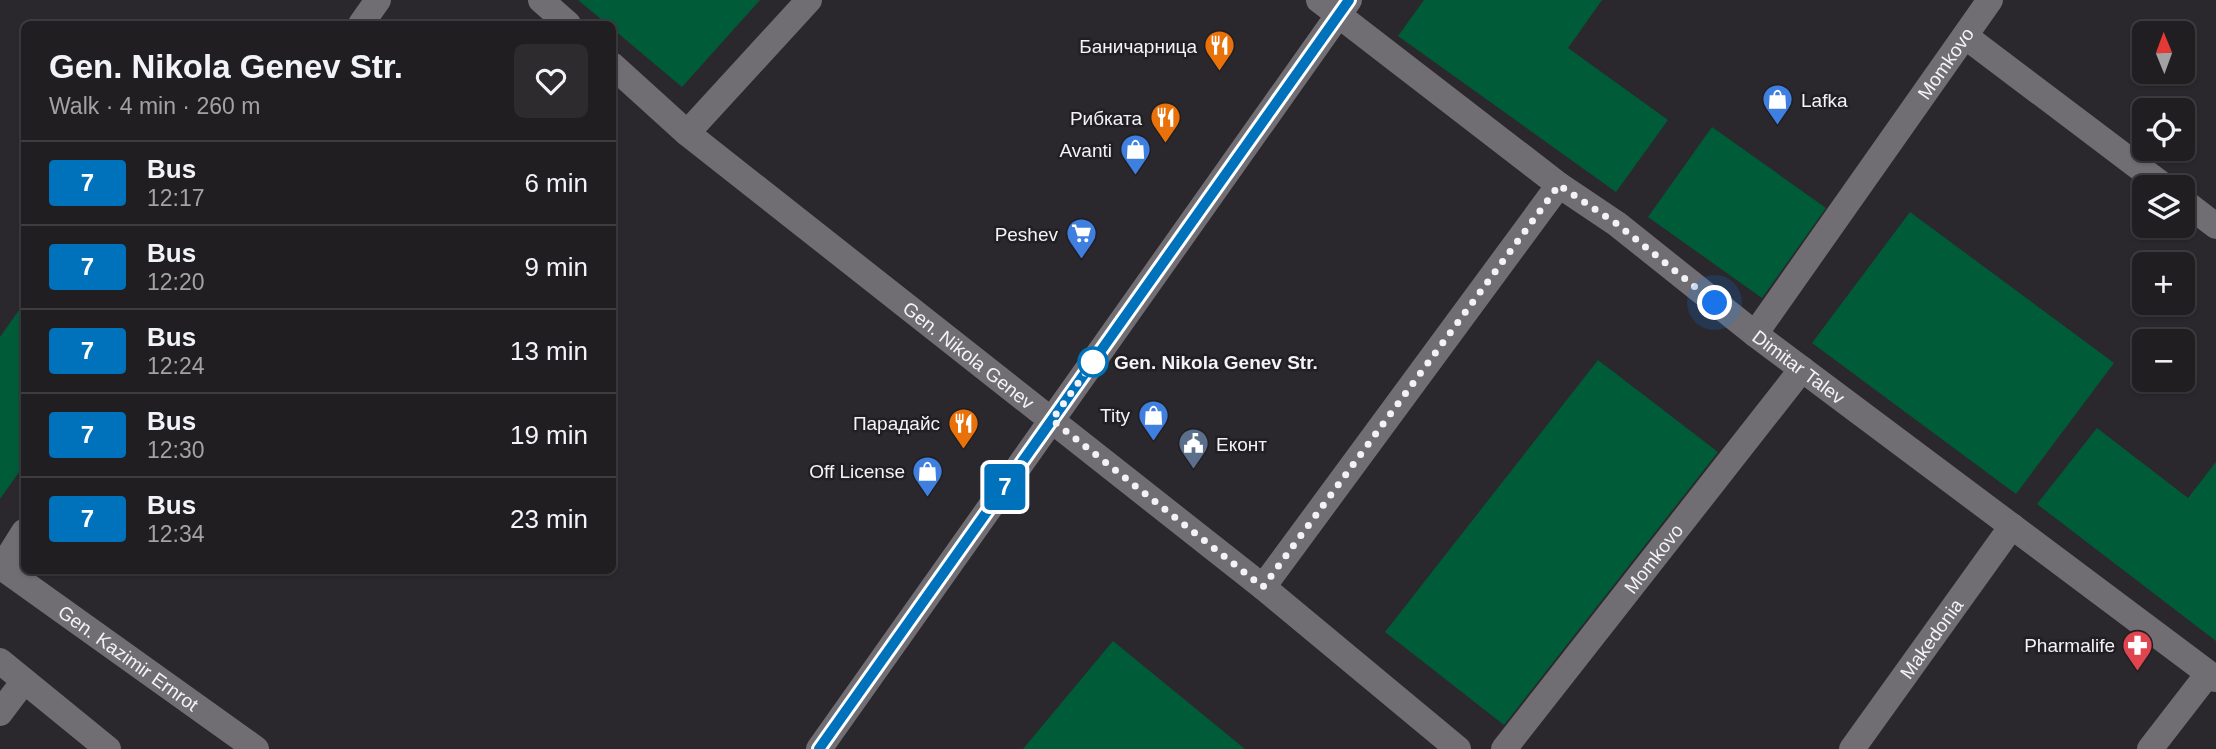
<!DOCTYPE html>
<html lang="en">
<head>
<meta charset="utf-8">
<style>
  body { margin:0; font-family:Helvetica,sans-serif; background:#2d2b2e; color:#f1f3f6; height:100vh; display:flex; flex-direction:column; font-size:26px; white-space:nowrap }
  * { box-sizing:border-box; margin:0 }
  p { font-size:23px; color:#a2a2a5 }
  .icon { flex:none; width:38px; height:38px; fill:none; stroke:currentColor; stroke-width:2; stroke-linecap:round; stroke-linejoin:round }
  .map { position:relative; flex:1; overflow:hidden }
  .sheet { position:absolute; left:21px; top:21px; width:595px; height:553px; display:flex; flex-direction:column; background:#201e21; border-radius:10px; box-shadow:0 2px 5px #0004,0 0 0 2px #3d3c3f }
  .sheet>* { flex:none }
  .badge { padding:0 14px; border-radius:5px; font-size:24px; line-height:46px }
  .needle { width:46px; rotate:359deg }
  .controls { position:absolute; left:2132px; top:21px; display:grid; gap:14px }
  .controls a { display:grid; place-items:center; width:63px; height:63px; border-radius:10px; background:#201e21; box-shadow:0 2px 5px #0004,0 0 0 2px #3d3c3f; font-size:35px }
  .you { position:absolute; width:35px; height:35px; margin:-18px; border:5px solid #fff; border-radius:50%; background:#1a73e8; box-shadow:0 0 0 10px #1a73e833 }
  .map>.badge { position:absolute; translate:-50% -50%; box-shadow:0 0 0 4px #fff }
  .round { display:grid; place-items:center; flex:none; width:74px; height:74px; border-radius:10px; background:#2d2b2e }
  .summary { display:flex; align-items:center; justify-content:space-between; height:119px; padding:0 28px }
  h1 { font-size:33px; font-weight:600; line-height:52px }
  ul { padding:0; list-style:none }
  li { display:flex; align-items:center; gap:21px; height:84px; padding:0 28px; border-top:2px solid #3d3c3f }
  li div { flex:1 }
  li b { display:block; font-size:26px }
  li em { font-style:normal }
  li .badge { min-width:77px; font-weight:700; text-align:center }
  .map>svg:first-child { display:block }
  .green { fill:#005b39 }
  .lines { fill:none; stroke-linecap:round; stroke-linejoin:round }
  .minor { stroke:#706e73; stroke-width:26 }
  .line-casing { stroke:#fff; stroke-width:16 }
  .line { stroke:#0072bc; stroke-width:10 }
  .walk { stroke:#f4f2f5; stroke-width:7; stroke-dasharray:0 12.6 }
  .stop-dot { fill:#fff; stroke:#0072bc; stroke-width:3.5 }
  .labels { text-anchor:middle; stroke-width:5; stroke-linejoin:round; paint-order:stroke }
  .poi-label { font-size:19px; fill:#f4f2f5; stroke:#211f23; text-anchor:end }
  .street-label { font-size:19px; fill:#f4f2f5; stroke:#211f23 }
  .stop-label { font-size:19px; font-weight:bold; fill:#f4f2f5; stroke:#211f23; text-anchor:start }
</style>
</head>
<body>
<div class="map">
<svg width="2216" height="749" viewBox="0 0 2216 749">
  <rect width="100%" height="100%" fill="#2a282c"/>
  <g class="green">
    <path d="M 578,0 L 760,0 L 682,87 L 613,29 L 612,24 L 607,24 Z"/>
    <path d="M 1424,0 L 1602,0 L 1568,48 L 1668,120 L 1616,192 L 1398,36 Z"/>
    <path d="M 1712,127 L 1826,208 L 1762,298 L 1648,217 Z"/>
    <path d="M 1910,212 L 2114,363 L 2016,494 L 1812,343 Z"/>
    <path d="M 24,303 L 24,465 L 0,499 L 0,337 Z"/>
    <path d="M 1598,360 L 1718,452 L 1504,725 L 1385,632 Z"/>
    <path d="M 2097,428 L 2188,498 L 2216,462 L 2216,641 L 2037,504 Z"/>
    <path d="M 1113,641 L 1245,749 L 1023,749 Z"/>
  </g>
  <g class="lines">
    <g class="minor">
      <path d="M 541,0 L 568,24"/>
      <path id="s1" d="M 1319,0 L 1559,185 L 1617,224 L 1755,334 L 2216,679"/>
      <path d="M 361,24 L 378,0"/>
      <path d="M 1965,36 L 2165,187"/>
      <path id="s2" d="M 612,65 L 687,133 L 1263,587 L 1458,749"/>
      <path d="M 687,133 L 809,0"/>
      <path d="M 2182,200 L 2216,226"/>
      <path id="s3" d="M 1755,334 L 1990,0"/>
      <path id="s4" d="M 0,566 L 256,749"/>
      <path d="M 2,567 L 24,532"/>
      <path d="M 1263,587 L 1559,185"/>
      <path d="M 0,661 L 108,749"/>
      <path d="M 0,713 L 24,681"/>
      <path d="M 819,749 L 1349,0"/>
      <path id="s5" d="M 1504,749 L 1802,369"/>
      <path id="s6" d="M 1852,749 L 2012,526"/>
      <path d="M 2150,749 L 2208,674"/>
    </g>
  </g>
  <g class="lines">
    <defs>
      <path id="line" d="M 819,749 L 1349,0"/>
    </defs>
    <use href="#line" class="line-casing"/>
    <use href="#line" class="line"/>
    <path class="walk" d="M 1093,362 L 1100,352 L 1052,420 L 1263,587 L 1559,185 L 1617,224 L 1715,303"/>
  </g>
  <defs>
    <symbol id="restaurant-pin" viewBox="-11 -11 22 30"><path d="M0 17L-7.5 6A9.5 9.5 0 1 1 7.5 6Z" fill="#e8710a" stroke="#211f23"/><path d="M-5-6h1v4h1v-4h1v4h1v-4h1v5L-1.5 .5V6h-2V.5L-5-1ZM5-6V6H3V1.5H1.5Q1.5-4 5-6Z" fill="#fff"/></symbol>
    <symbol id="shop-pin" viewBox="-11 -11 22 30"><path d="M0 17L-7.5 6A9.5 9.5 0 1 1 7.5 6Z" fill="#3f7fe0" stroke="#211f23"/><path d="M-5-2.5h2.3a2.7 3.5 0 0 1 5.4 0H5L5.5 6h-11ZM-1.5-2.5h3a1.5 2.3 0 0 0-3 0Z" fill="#fff"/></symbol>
    <symbol id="supermarket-pin" viewBox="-11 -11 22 30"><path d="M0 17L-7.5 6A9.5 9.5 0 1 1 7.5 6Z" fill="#3f7fe0" stroke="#211f23"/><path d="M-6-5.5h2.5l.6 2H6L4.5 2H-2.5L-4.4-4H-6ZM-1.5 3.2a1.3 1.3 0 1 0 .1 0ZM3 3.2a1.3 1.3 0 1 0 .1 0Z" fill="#fff"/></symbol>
    <symbol id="civic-pin" viewBox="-11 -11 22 30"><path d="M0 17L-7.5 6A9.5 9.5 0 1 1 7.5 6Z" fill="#5c6f8a" stroke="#211f23"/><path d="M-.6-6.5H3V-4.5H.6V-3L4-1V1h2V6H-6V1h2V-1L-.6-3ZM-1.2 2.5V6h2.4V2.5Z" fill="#fff"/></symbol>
    <symbol id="pharmacy-pin" viewBox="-11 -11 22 30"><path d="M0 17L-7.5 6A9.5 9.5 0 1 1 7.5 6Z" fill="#e0444e" stroke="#211f23"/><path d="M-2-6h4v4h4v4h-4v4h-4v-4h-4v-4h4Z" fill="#fff"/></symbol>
  </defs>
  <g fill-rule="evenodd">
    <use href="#restaurant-pin" x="1202" y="28" width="35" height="47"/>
    <use href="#shop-pin" x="1760" y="82" width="35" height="47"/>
    <use href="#restaurant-pin" x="1148" y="100" width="35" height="47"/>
    <use href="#shop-pin" x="1118" y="132" width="35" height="47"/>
    <use href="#supermarket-pin" x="1064" y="216" width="35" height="47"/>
    <use href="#shop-pin" x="1136" y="398" width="35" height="47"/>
    <use href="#restaurant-pin" x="946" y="406" width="35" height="47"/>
    <use href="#civic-pin" x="1176" y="426" width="35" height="47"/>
    <use href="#shop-pin" x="910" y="454" width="35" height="47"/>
    <use href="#pharmacy-pin" x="2120" y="628" width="35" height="47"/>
  </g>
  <circle class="stop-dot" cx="1093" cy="362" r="14"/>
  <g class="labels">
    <g class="poi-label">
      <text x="1197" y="53">Баничарница</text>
      <text x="1801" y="107" text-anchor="start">Lafka</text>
      <text x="1142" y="125">Рибката</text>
      <text x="1112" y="157">Avanti</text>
      <text x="1058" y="241">Peshev</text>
      <text x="1130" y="422">Tity</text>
      <text x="940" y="430">Парадайс</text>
      <text x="1216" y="451" text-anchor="start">Еконт</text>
      <text x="905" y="478">Off License</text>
      <text x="2115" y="652">Pharmalife</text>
    </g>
    <g class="street-label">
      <text dy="7" stroke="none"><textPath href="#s3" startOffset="331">Momkovo</textPath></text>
      <text dy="7" stroke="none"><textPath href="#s2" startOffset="460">Gen. Nikola Genev</textPath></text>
      <text dy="7" stroke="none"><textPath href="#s1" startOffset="604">Dimitar Talev</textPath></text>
      <text dy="7" stroke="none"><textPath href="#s5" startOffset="242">Momkovo</textPath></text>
      <text dy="7" stroke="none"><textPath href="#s6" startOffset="136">Makedonia</textPath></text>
      <text dy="7" stroke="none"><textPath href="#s4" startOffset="158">Gen. Kazimir Ernrot</textPath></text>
    </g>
    <g class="stop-label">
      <text x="1114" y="369">Gen. Nikola Genev Str.</text>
    </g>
  </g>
</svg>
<div class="controls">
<a><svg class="needle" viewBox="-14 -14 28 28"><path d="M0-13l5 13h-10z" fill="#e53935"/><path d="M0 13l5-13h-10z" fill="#a2a2a5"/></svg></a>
<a><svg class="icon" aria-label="locate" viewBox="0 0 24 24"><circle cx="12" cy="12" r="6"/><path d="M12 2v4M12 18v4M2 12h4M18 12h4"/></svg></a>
<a><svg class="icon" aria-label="layers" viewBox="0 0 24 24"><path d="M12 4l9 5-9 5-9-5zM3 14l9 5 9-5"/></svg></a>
<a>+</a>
<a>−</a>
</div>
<div class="you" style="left:1715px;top:303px"></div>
<b class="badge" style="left:1005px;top:487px;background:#0072bc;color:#fff">7</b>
<section class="sheet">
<div class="summary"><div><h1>Gen. Nikola Genev Str.</h1><p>Walk · 4 min · 260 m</p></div><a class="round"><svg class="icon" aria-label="heart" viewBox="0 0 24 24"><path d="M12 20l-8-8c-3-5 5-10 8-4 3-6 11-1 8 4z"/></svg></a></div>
<ul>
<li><span class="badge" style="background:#0072bc;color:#fff">7</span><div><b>Bus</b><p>12:17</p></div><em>6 min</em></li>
<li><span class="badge" style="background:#0072bc;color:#fff">7</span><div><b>Bus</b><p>12:20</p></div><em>9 min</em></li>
<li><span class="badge" style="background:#0072bc;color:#fff">7</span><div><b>Bus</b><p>12:24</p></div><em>13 min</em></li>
<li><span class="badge" style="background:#0072bc;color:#fff">7</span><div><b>Bus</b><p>12:30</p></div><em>19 min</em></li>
<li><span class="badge" style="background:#0072bc;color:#fff">7</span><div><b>Bus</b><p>12:34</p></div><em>23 min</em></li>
</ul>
</section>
</div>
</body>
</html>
